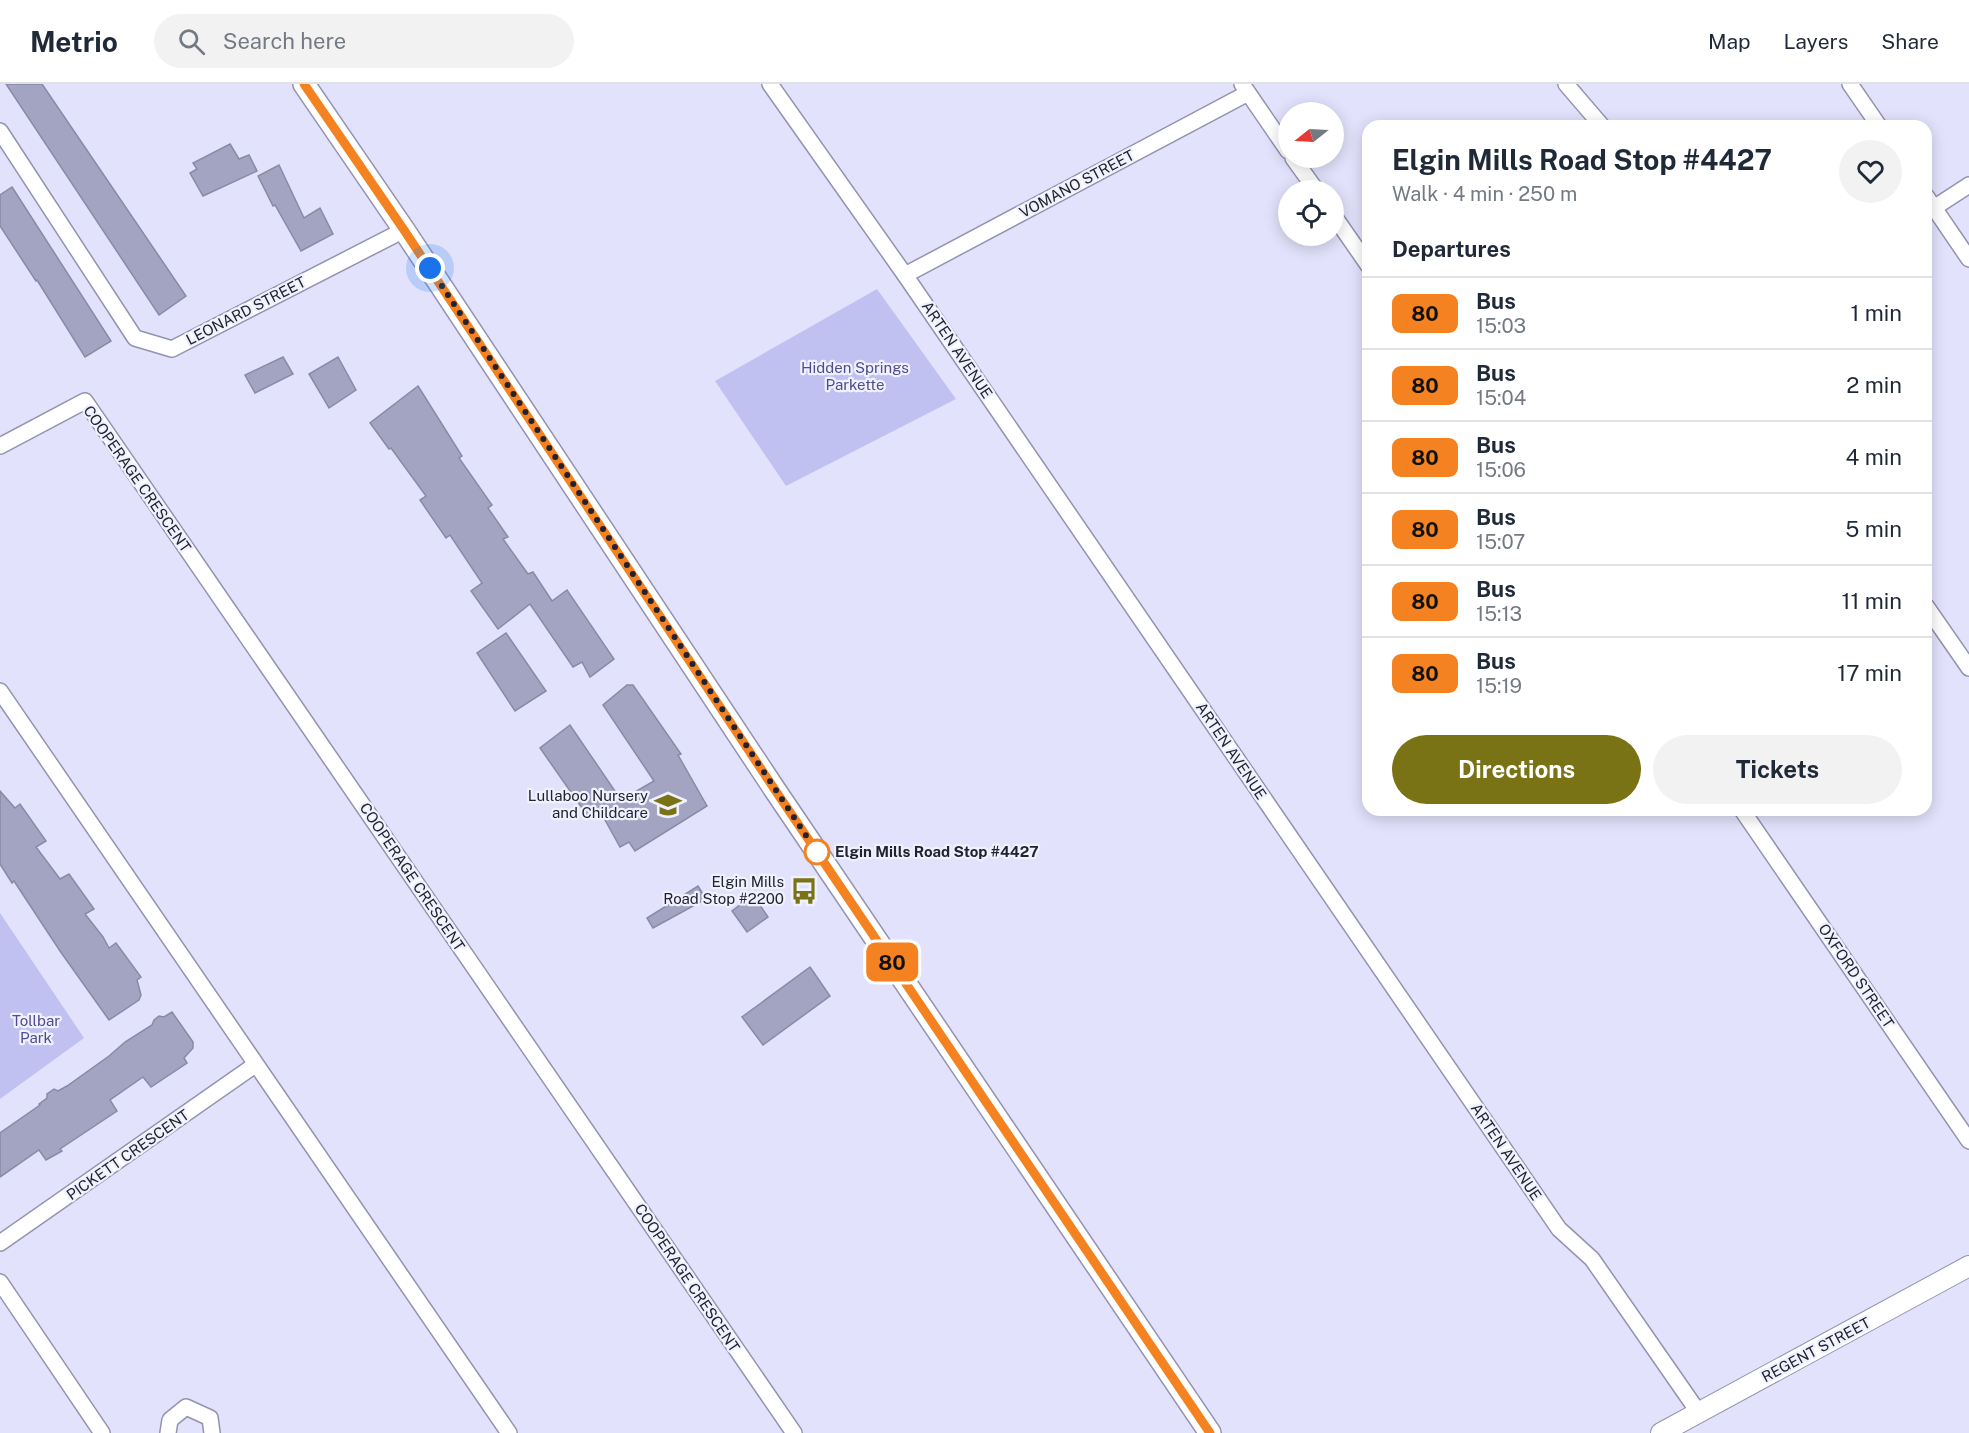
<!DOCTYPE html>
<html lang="en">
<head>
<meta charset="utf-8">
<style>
  body { margin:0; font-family:"Public Sans",sans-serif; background:#f2f2f3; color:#1f2937; height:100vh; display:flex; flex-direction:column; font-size:22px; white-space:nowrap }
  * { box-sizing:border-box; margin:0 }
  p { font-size:20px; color:#747a83 }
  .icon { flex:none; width:33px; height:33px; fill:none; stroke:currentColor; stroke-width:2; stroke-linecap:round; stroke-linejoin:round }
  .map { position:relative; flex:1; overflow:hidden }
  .details { position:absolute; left:1362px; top:36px; width:570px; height:696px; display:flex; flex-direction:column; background:#fff; border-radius:18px; box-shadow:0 3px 15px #0003 }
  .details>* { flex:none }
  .badge { padding:0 12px; border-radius:9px; font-size:21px; line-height:39px }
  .needle { width:39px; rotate:252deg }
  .buttons { position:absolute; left:1278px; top:18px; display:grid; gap:12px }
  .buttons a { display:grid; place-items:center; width:66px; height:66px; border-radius:50%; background:#fff; box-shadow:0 3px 15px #0003; font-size:30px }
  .you { position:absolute; width:30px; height:30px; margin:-15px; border:4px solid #fff; border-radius:50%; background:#1a73e8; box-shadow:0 0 0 9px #1a73e833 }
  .map>.badge { position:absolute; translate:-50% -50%; box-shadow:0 0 0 3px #fff }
  h2 { padding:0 30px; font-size:22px; line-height:54px }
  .round { display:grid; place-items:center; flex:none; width:63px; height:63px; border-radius:32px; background:#f2f2f3 }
  .overview { display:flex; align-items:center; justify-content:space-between; height:102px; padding:0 30px }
  h1 { font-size:28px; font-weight:700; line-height:45px }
  .button { display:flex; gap:12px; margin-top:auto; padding:12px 30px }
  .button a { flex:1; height:69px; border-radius:36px; background:#797315; color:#fff; font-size:24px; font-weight:700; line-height:69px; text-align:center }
  .button a+a { background:#f2f2f3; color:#1f2937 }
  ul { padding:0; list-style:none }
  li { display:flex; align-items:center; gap:18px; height:72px; padding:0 30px; border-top:2px solid #e0e1e3 }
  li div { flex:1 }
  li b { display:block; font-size:22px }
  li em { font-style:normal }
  li .badge { min-width:66px; font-weight:700; text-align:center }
  header { display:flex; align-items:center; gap:36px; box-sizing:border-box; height:84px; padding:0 30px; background:#fff; border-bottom:2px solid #e0e1e3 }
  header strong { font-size:28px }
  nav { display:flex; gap:33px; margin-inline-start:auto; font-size:21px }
  .search { width:420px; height:54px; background:#f2f2f3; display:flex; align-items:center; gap:15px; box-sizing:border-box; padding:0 21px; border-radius:33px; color:#747a83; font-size:22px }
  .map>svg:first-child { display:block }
  .green { fill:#c1c1f1 }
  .building { fill:#a3a3c2; stroke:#898aa7; stroke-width:1.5 }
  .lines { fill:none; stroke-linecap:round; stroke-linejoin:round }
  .minor-casing { stroke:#9393b1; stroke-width:18 }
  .tertiary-casing { stroke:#9393b1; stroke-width:22 }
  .secondary-casing { stroke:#9393b1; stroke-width:24 }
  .minor { stroke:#fff; stroke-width:15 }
  .tertiary { stroke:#fff; stroke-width:20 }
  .secondary { stroke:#fff; stroke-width:21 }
  .line-casing { stroke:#fff; stroke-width:14 }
  .line { stroke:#f58220; stroke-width:9 }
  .walk { stroke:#23232f; stroke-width:6; stroke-dasharray:0 10.8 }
  .stop-dot { fill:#fff; stroke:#f58220; stroke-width:3 }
  .labels { text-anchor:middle; stroke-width:4.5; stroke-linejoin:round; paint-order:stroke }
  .street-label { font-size:15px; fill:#23232f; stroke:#f0f1fe }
  .park-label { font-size:15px; fill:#514c8d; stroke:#f0f1fe }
  .poi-label { font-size:15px; fill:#23232f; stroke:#f0f1fe; text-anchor:end }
  .stop-label { font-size:15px; font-weight:bold; fill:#23232f; stroke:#f0f1fe; text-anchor:start }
</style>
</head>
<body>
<header>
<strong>Metrio</strong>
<div class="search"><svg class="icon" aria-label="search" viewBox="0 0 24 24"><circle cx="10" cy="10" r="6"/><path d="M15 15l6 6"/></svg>Search here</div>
<nav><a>Map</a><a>Layers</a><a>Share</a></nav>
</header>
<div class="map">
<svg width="1969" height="1349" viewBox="0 0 1969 1349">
  <rect width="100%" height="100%" fill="#e2e2fc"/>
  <g class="green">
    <path d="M 877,205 L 956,315 L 786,402 L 715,297 Z"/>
    <path d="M 0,829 L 84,954 L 0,1015 Z"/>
  </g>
  <g class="building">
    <path d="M 6,0 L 42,0 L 186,212 L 159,231 Z"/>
    <path d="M 230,60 L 239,75 L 249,71 L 257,87 L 203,112 L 190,89 L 197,85 L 193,79 Z"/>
    <path d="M 279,81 L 304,134 L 320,124 L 333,150 L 301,167 L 275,121 L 273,122 L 258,92 Z"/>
    <path d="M 12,103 L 111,257 L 85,273 L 37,196 L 36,197 L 0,142 L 0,111 Z"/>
    <path d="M 283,273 L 293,290 L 255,309 L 245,291 Z"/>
    <path d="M 338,273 L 356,306 L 329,324 L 309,290 Z"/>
    <path d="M 418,302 L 462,372 L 459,374 L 492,421 L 488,424 L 508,453 L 503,455 L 528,490 L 533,488 L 552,517 L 567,506 L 614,575 L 590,593 L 582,578 L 573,583 L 530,520 L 498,545 L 471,507 L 482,499 L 450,451 L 446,454 L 420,416 L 426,412 L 391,364 L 389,365 L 370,339 Z"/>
    <path d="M 506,549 L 546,607 L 515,627 L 477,569 Z"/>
    <path d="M 627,601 L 633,601 L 681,670 L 678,671 L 707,722 L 635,767 L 629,758 L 620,763 L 600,727 L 589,734 L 540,664 L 570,641 L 621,716 L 654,697 L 603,621 Z"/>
    <path d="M 0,707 L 15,724 L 20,720 L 46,757 L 36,763 L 60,795 L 69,790 L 94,825 L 85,830 L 103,853 L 109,864 L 116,859 L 141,893 L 137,896 L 141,911 L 139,916 L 109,936 L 60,867 L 14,797 L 12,799 L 0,780 Z"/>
    <path d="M 698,802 L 706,815 L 653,844 L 647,834 Z"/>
    <path d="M 753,811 L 768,833 L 747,848 L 732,827 Z"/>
    <path d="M 810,883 L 830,912 L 763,961 L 742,933 Z"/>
    <path d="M 172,928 L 193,958 L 193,964 L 184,974 L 187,979 L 151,1003 L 143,993 L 110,1016 L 117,1027 L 60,1065 L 62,1067 L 46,1076 L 39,1066 L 0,1093 L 0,1049 L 40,1021 L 39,1020 L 47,1014 L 47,1010 L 54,1005 L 58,1007 L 67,1002 L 109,972 L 125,958 L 152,941 L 154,936 L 159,932 L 164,933 Z"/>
  </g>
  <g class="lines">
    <defs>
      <g id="minor">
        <path d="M 770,0 L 905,191 L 1559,1145 L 1592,1175 L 1699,1329"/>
        <path d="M 1242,0 L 1288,67"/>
        <path d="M 1566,0 L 1602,42"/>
        <path d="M 1850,0 L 1879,42"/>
        <path d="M 0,47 L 135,254 L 172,265 L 404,146"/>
        <path d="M 1293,74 L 1316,106"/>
        <path d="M 1926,112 L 1969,175"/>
        <path d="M 1926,129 L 1969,101"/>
        <path d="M 1334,132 L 1368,181"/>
        <path d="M 905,191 L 1248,9"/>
        <path d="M 0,362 L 85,317 L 794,1349"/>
        <path d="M 1926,522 L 1969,584"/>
        <path d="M 0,607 L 509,1349"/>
        <path d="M 1742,726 L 1969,1057"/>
        <path d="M 0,1159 L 255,981"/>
        <path d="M 0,1198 L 102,1349"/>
        <path d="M 168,1349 L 170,1336 L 186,1323 L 210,1334 L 212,1349"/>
      </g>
      <path id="tertiary" d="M 1661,1349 L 1969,1182"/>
      <path id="secondary" d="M 304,0 L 404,146 L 775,706 L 1210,1349"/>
    </defs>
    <use href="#minor" class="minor-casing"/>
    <use href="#tertiary" class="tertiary-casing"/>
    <use href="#secondary" class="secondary-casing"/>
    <use href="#minor" class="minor"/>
    <use href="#tertiary" class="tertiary"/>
    <use href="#secondary" class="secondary"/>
  </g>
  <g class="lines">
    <defs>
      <path id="line" d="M 304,0 L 404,146 L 775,706 L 1210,1349"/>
    </defs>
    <use href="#line" class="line-casing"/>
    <use href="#line" class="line"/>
    <path class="walk" d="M 430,184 L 817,768"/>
  </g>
  <defs>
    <symbol id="school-bare" viewBox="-9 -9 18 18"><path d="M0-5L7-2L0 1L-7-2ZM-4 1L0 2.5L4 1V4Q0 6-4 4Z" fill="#797315" stroke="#f0f1fe" stroke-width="2.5" paint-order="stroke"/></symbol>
    <symbol id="bus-bare" viewBox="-9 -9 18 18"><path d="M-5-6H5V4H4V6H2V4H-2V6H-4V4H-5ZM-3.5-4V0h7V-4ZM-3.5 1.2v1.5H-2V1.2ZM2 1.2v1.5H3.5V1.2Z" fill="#797315" stroke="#f0f1fe" stroke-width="2.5" paint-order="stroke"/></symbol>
  </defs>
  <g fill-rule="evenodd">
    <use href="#school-bare" x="649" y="702" width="38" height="38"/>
    <use href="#bus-bare" x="785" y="788" width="38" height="38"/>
  </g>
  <circle class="stop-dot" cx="817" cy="768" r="12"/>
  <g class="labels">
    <g class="street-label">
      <text transform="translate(1077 100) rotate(-28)" y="5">VOMANO STREET</text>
      <text transform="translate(246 227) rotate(-27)" y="5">LEONARD STREET</text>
      <text transform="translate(957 266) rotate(56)" y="5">ARTEN AVENUE</text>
      <text transform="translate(137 395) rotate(55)" y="5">COOPERAGE CRESCENT</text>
      <text transform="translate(1231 667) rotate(56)" y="5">ARTEN AVENUE</text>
      <text transform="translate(412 793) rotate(56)" y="5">COOPERAGE CRESCENT</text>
      <text transform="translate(1856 892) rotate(56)" y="5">OXFORD STREET</text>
      <text transform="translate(1506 1068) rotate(56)" y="5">ARTEN AVENUE</text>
      <text transform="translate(128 1071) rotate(-35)" y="5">PICKETT CRESCENT</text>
      <text transform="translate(687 1194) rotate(56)" y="5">COOPERAGE CRESCENT</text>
      <text transform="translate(1816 1266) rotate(-28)" y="5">REGENT STREET</text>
    </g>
    <g class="park-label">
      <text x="855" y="289">Hidden Springs<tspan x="855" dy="17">Parkette</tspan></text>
      <text x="36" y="942">Tollbar<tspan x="36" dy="17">Park</tspan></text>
    </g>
    <g class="poi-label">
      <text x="648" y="717">Lullaboo Nursery<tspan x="648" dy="17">and Childcare</tspan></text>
      <text x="784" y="803">Elgin Mills<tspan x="784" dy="17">Road Stop #2200</tspan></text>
    </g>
    <g class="stop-label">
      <text x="835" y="773">Elgin Mills Road Stop #4427</text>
    </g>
  </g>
</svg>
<div class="buttons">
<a><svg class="needle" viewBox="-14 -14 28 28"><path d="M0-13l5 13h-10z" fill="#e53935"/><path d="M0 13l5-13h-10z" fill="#747a83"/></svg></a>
<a><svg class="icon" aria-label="locate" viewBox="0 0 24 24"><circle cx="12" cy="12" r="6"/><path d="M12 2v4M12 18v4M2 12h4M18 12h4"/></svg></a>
</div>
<div class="you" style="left:430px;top:184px"></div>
<b class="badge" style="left:892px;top:878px;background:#f58220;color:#111">80</b>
<section class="details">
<div class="overview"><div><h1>Elgin Mills Road Stop #4427</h1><p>Walk · 4 min · 250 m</p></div><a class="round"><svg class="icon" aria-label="heart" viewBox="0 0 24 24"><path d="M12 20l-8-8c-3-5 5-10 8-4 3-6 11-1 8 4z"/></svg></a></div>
<h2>Departures</h2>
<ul>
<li><span class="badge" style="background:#f58220;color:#111">80</span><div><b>Bus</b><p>15:03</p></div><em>1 min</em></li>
<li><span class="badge" style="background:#f58220;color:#111">80</span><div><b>Bus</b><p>15:04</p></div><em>2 min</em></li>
<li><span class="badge" style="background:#f58220;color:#111">80</span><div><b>Bus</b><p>15:06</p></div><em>4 min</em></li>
<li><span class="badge" style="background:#f58220;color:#111">80</span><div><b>Bus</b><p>15:07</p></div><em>5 min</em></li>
<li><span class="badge" style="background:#f58220;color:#111">80</span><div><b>Bus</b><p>15:13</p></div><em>11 min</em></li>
<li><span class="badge" style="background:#f58220;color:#111">80</span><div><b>Bus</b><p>15:19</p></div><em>17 min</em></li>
</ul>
<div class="button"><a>Directions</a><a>Tickets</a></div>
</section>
</div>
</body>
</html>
